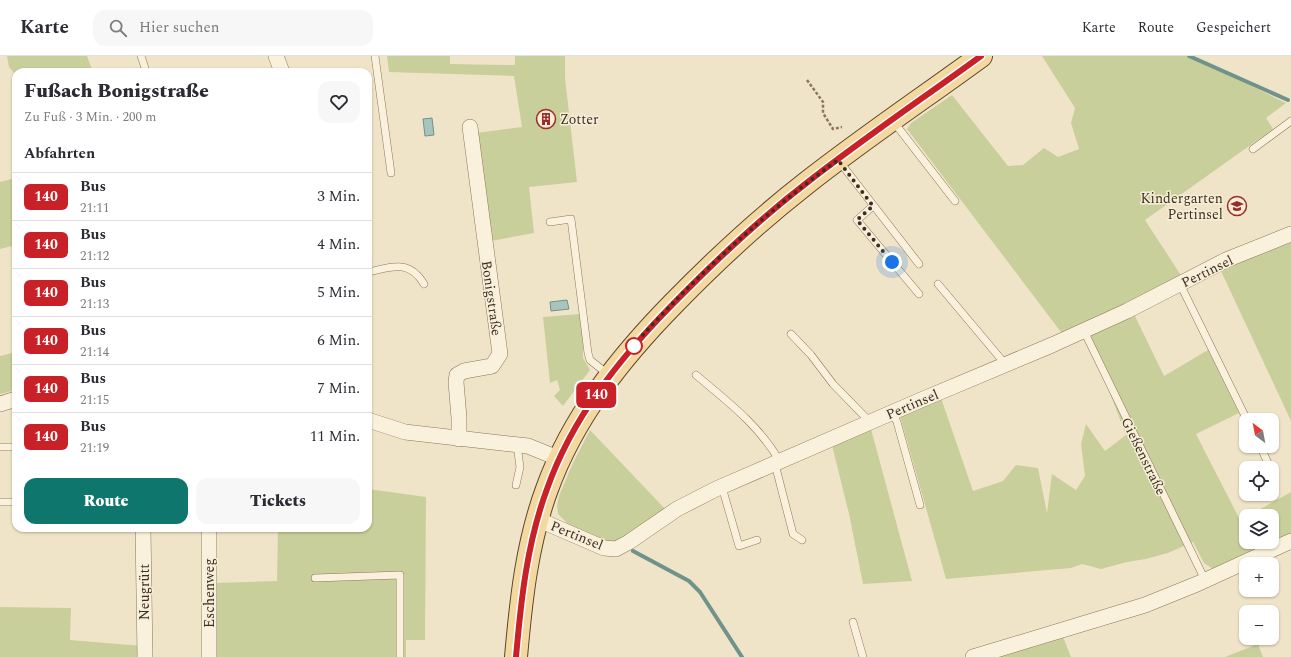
<!DOCTYPE html>
<html lang="de">
<head>
<meta charset="utf-8">
<style>
  body { margin:0; font-family:Spectral,serif; background:#f7f7f7; color:#2b2b33; height:100vh; display:flex; flex-direction:column; font-size:15px; white-space:nowrap }
  * { box-sizing:border-box; margin:0 }
  p { font-size:13px; color:#7c7c81 }
  .icon { flex:none; width:22px; height:22px; fill:none; stroke:currentColor; stroke-width:2; stroke-linecap:round; stroke-linejoin:round }
  .map { position:relative; flex:1; overflow:hidden }
  .panel { position:absolute; left:12px; top:12px; width:360px; height:464px; display:flex; flex-direction:column; background:#fff; border-radius:12px; box-shadow:0 1px 3px #0004 }
  .panel>* { flex:none }
  .badge { padding:0 8px; border-radius:6px; font-size:14px; line-height:26px }
  .needle { width:26px; rotate:328deg }
  .tools { position:absolute; left:1239px; top:357px; display:grid; gap:8px }
  .tools a { display:grid; place-items:center; width:40px; height:40px; border-radius:8px; background:#fff; box-shadow:0 1px 3px #0004; font-size:20px }
  .you { position:absolute; width:20px; height:20px; margin:-10px; border:3px solid #fff; border-radius:50%; background:#1a73e8; box-shadow:0 0 0 6px #1a73e833 }
  .map>.badge { position:absolute; translate:-50% -50%; box-shadow:0 0 0 2px #fff }
  h2 { padding:0 12px; font-size:15px; line-height:36px }
  .round { display:grid; place-items:center; flex:none; width:42px; height:42px; border-radius:12px; background:#f7f7f7 }
  .overview { display:flex; align-items:center; justify-content:space-between; height:68px; padding:0 12px }
  h1 { font-size:19px; font-weight:800; line-height:30px }
  .primary-button { display:flex; gap:8px; margin-top:auto; padding:8px 12px }
  .primary-button a { flex:1; height:46px; border-radius:12px; background:#0f766e; color:#fff; font-size:16px; font-weight:800; line-height:46px; text-align:center }
  .primary-button a+a { background:#f7f7f7; color:#2b2b33 }
  ul { padding:0; list-style:none }
  li { display:flex; align-items:center; gap:12px; height:48px; padding:0 12px; border-top:1px solid #e1e1e2 }
  li div { flex:1 }
  li b { display:block; font-size:15px }
  li em { font-style:normal }
  li .badge { min-width:44px; font-weight:700; text-align:center }
  header { display:flex; align-items:center; gap:24px; box-sizing:border-box; height:56px; padding:0 20px; background:#fff; border-bottom:1px solid #e1e1e2 }
  header strong { font-size:19px }
  nav { display:flex; gap:22px; margin-inline-start:auto; font-size:14px }
  .search { width:280px; height:36px; background:#f7f7f7; display:flex; align-items:center; gap:10px; box-sizing:border-box; padding:0 14px; border-radius:12px; color:#7c7c81; font-size:15px }
  .map>svg:first-child { display:block }
  .green { fill:#c9cf9b }
  .water { fill:#a9c4bc; stroke:#6f938a }
  .lines { fill:none; stroke-linecap:round; stroke-linejoin:round }
  .stream { stroke:#6f938a; stroke-width:4 }
  .service-casing { stroke:#8d765c; stroke-width:8 }
  .minor-casing { stroke:#8d765c; stroke-width:16 }
  .primary-casing { stroke:#5b4430; stroke-width:24 }
  .path { stroke:#8d765c; stroke-width:2.5; stroke-dasharray:3 2; stroke-linecap:butt }
  .service { stroke:#faf1dc; stroke-width:7 }
  .minor { stroke:#faf1dc; stroke-width:15 }
  .primary { stroke:#f3d9a0; stroke-width:22 }
  .line-casing { stroke:#fff; stroke-width:9 }
  .line { stroke:#c82128; stroke-width:6 }
  .walk { stroke:#3d2e20; stroke-width:4; stroke-dasharray:0 7.2 }
  .stop-dot { fill:#fff; stroke:#c82128; stroke-width:2 }
  .labels { text-anchor:middle; stroke-width:3; stroke-linejoin:round; paint-order:stroke }
  .poi-label { font-size:14px; fill:#3d2e20; stroke:#f7eed8; text-anchor:start }
  .street-label { font-size:14px; fill:#3d2e20; stroke:#f7eed8 }
</style>
</head>
<body>
<header>
<strong>Karte</strong>
<div class="search"><svg class="icon" aria-label="search" viewBox="0 0 24 24"><circle cx="10" cy="10" r="6"/><path d="M15 15l6 6"/></svg>Hier suchen</div>
<nav><a>Karte</a><a>Route</a><a>Gespeichert</a></nav>
</header>
<div class="map">
<svg width="1291" height="601" viewBox="0 0 1291 601">
  <rect width="100%" height="100%" fill="#f0e4c8"/>
  <g class="green">
    <path d="M 7,0 L 87,0 L 93,16 L 16,16 L 16,19 L 9,11 Z"/>
    <path d="M 387,0 L 450,0 L 450,8 L 515,9 L 515,0 L 565,0 L 565,22 L 577,126 L 529,131 L 534,177 L 491,185 L 476,77 L 522,71 L 514,20 L 389,16 Z"/>
    <path d="M 1042,0 L 1186,0 L 1223,16 L 1286,47 L 1266,62 L 1273,73 L 1145,164 L 1182,221 L 1064,280 L 907,73 L 911,67 L 952,39 L 1008,110 L 1023,109 L 1044,92 L 1058,101 L 1079,93 L 1071,67 L 1075,52 Z"/>
    <path d="M 16,122 L 16,189 L 0,193 L 0,126 Z"/>
    <path d="M 1291,184 L 1291,365 L 1220,213 Z"/>
    <path d="M 579,258 L 583,279 L 583,302 L 590,314 L 563,350 L 554,340 L 560,334 L 557,324 L 550,327 L 543,261 Z"/>
    <path d="M 1134,258 L 1164,320 L 1208,294 L 1239,357 L 1196,378 L 1240,464 L 1246,461 L 1246,486 L 1271,486 L 1213,513 L 1204,507 L 1193,486 L 1168,497 L 1146,503 L 1127,506 L 1101,513 L 1082,508 L 1071,512 L 946,523 L 900,360 L 941,342 L 973,435 L 1003,425 L 1016,409 L 1038,412 L 1047,457 L 1052,418 L 1076,434 L 1085,420 L 1081,388 L 1086,368 L 1105,395 L 1126,379 L 1088,279 Z"/>
    <path d="M 16,296 L 16,334 L 0,338 L 0,300 Z"/>
    <path d="M 871,373 L 912,525 L 863,528 L 849,458 L 832,389 Z"/>
    <path d="M 590,374 L 667,455 L 626,482 L 612,487 L 602,485 L 570,470 L 558,458 L 557,450 L 559,440 L 572,409 Z"/>
    <path d="M 368,433 L 426,441 L 425,584 L 406,584 L 406,601 L 216,601 L 214,527 L 277,525 L 278,472 L 368,472 Z"/>
    <path d="M 1291,436 L 1291,477 L 1272,486 L 1272,460 L 1248,460 Z"/>
    <path d="M 0,551 L 71,552 L 70,584 L 143,590 L 143,601 L 0,601 Z"/>
    <path d="M 1063,581 L 1071,601 L 990,601 Z"/>
    <path d="M 1258,588 L 1263,601 L 1225,601 Z"/>
  </g>
  <g class="water">
    <path d="M 432,62 L 434,79 L 425,80 L 423,63 Z"/>
    <path d="M 567,244 L 569,253 L 551,255 L 550,246 Z"/>
  </g>
  <g class="lines">
    <g class="stream">
      <path d="M 1189,0 L 1288,44"/>
      <path d="M 633,495 L 689,525 L 700,536 L 742,601"/>
    </g>
    <defs>
      <g id="service">
        <path d="M 141,0 L 145,12"/>
        <path d="M 375,0 L 391,117"/>
        <path d="M 893,65 L 955,145"/>
        <path d="M 1253,93 L 1291,65"/>
        <path d="M 839,105 L 919,208"/>
        <path d="M 873,150 L 857,164 L 919,238"/>
        <path d="M 550,166 L 571,163 L 588,297 L 590,304 L 609,319"/>
        <path d="M 368,216 C 392,211 409,203 424,228"/>
        <path d="M 938,228 L 1006,309"/>
        <path d="M 1180,228 L 1247,364"/>
        <path d="M 1084,275 L 1205,524"/>
        <path d="M 791,278 L 811,299 L 833,328 L 870,366"/>
        <path d="M 696,319 C 727,345 760,370 780,406"/>
        <path d="M 892,356 L 897,366 L 920,449"/>
        <path d="M 1260,390 L 1268,407"/>
        <path d="M 0,391 L 16,391"/>
        <path d="M 775,408 L 793,478 L 802,484"/>
        <path d="M 516,429 L 520,411 L 517,389"/>
        <path d="M 722,431 L 739,490 L 757,484"/>
        <path d="M 0,446 L 16,446"/>
        <path d="M 315,522 L 400,519 L 400,601"/>
        <path d="M 853,566 L 863,601"/>
      </g>
      <g id="minor">
        <path d="M 276,0 L 282,16"/>
        <path d="M 0,348 L 16,343"/>
        <path d="M 368,364 L 405,376 L 528,390 L 560,403"/>
        <path d="M 459,383 L 459,362 L 456,326 L 457,319 L 464,315 L 492,310 L 500,298 L 470,71"/>
        <path d="M 537,463 L 604,492 L 616,493 L 629,486 L 677,453 L 716,433 L 921,344 L 1052,289 L 1127,255 L 1226,204 L 1291,178"/>
        <path d="M 143,472 L 145,601"/>
        <path d="M 209,601 L 209,472"/>
        <path d="M 973,601 L 1145,549 L 1197,528 L 1291,485"/>
      </g>
      <path id="primary" d="M 516,601 C 521,544 527,487 547,433 C 573,361 621,301 674,247 C 715,205 758,165 804,129 C 861,84 922,43 981,0"/>
    </defs>
    <use href="#service" class="service-casing"/>
    <use href="#minor" class="minor-casing"/>
    <use href="#primary" class="primary-casing"/>
    <path class="path" d="M 807,24 L 823,46 L 823,57 L 833,73 L 842,71"/>
    <use href="#service" class="service"/>
    <use href="#minor" class="minor"/>
    <use href="#primary" class="primary"/>
  </g>
  <g class="lines">
    <defs>
      <path id="line" d="M 516,601 C 521,544 527,487 547,433 C 572,362 619,303 671,250 C 713,207 756,166 804,129 C 861,84 922,43 981,0"/>
    </defs>
    <use href="#line" class="line-casing"/>
    <use href="#line" class="line"/>
    <path class="walk" d="M 634,290 C 644,276 663,258 676,244 C 726,193 780,146 838,104 L 873,150 L 857,164 L 892,206"/>
  </g>
  <defs>
    <symbol id="building-ring" viewBox="-11 -11 22 22"><circle r="9.5" fill="#f7eed8" stroke="#9e2a2b" stroke-width="1.5"/><path d="M-4-6H4V6H1V3H-1V6H-4ZM-2.5-4.3h1.7v1.8h-1.7ZM.8-4.3h1.7v1.8H.8ZM-2.5-1h1.7V.8h-1.7ZM.8-1h1.7V.8H.8Z" fill="#9e2a2b"/></symbol>
    <symbol id="school-ring" viewBox="-11 -11 22 22"><circle r="9.5" fill="#f7eed8" stroke="#9e2a2b" stroke-width="1.5"/><path d="M0-5L7-2L0 1L-7-2ZM-4 1L0 2.5L4 1V4Q0 6-4 4Z" fill="#9e2a2b"/></symbol>
  </defs>
  <g fill-rule="evenodd">
    <use href="#building-ring" x="535" y="52" width="22" height="22"/>
    <use href="#school-ring" x="1226" y="139" width="22" height="22"/>
  </g>
  <circle class="stop-dot" cx="634" cy="290" r="8"/>
  <g class="labels">
    <g class="poi-label">
      <text x="560" y="68">Zotter</text>
      <text x="1223" y="147" text-anchor="end">Kindergarten<tspan x="1223" dy="16">Pertinsel</tspan></text>
    </g>
    <g class="street-label">
      <text transform="translate(1207 215) rotate(-26)" y="5">Pertinsel</text>
      <text transform="translate(492 242) rotate(82)" y="5">Bonigstraße</text>
      <text transform="translate(912 348) rotate(-23)" y="5">Pertinsel</text>
      <text transform="translate(1144 400) rotate(64)" y="5">Gießenstraße</text>
      <text transform="translate(577 479) rotate(22)" y="5">Pertinsel</text>
      <text transform="translate(144 536) rotate(-90)" y="5">Neugrütt</text>
      <text transform="translate(209 537) rotate(-90)" y="5">Eschenweg</text>
    </g>
  </g>
</svg>
<div class="tools">
<a><svg class="needle" viewBox="-14 -14 28 28"><path d="M0-13l5 13h-10z" fill="#e53935"/><path d="M0 13l5-13h-10z" fill="#7c7c81"/></svg></a>
<a><svg class="icon" aria-label="locate" viewBox="0 0 24 24"><circle cx="12" cy="12" r="6"/><path d="M12 2v4M12 18v4M2 12h4M18 12h4"/></svg></a>
<a><svg class="icon" aria-label="layers" viewBox="0 0 24 24"><path d="M12 4l9 5-9 5-9-5zM3 14l9 5 9-5"/></svg></a>
<a>+</a>
<a>−</a>
</div>
<div class="you" style="left:892px;top:206px"></div>
<b class="badge" style="left:596px;top:339px;background:#c82128;color:#fff">140</b>
<section class="panel">
<div class="overview"><div><h1>Fußach Bonigstraße</h1><p>Zu Fuß · 3 Min. · 200 m</p></div><a class="round"><svg class="icon" aria-label="heart" viewBox="0 0 24 24"><path d="M12 20l-8-8c-3-5 5-10 8-4 3-6 11-1 8 4z"/></svg></a></div>
<h2>Abfahrten</h2>
<ul>
<li><span class="badge" style="background:#c82128;color:#fff">140</span><div><b>Bus</b><p>21:11</p></div><em>3 Min.</em></li>
<li><span class="badge" style="background:#c82128;color:#fff">140</span><div><b>Bus</b><p>21:12</p></div><em>4 Min.</em></li>
<li><span class="badge" style="background:#c82128;color:#fff">140</span><div><b>Bus</b><p>21:13</p></div><em>5 Min.</em></li>
<li><span class="badge" style="background:#c82128;color:#fff">140</span><div><b>Bus</b><p>21:14</p></div><em>6 Min.</em></li>
<li><span class="badge" style="background:#c82128;color:#fff">140</span><div><b>Bus</b><p>21:15</p></div><em>7 Min.</em></li>
<li><span class="badge" style="background:#c82128;color:#fff">140</span><div><b>Bus</b><p>21:19</p></div><em>11 Min.</em></li>
</ul>
<div class="primary-button"><a>Route</a><a>Tickets</a></div>
</section>
</div>
</body>
</html>
